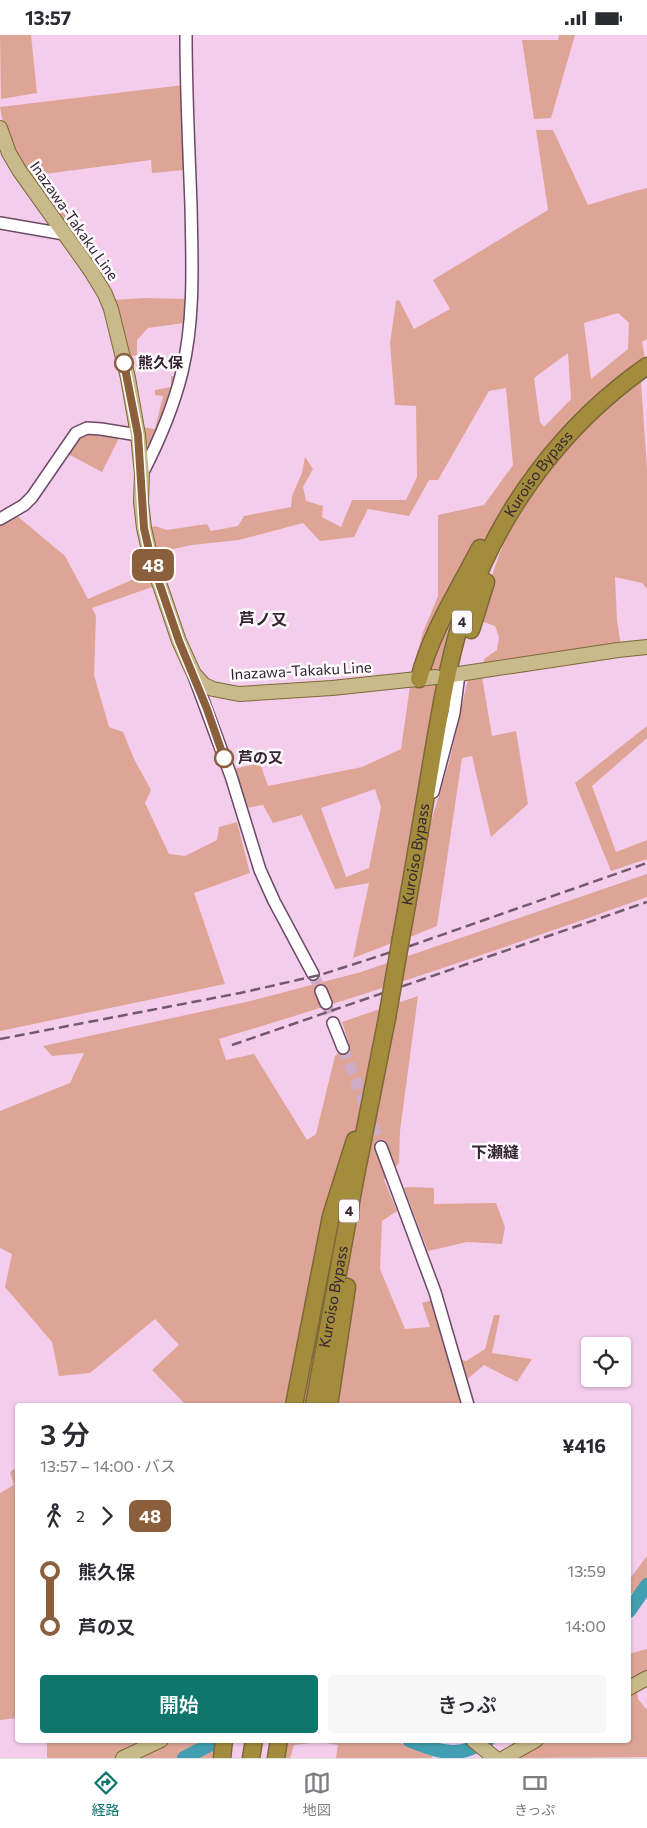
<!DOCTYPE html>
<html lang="ja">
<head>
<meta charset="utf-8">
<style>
  body { margin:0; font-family:Commissioner,"Noto Sans JP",sans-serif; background:#f7f7f7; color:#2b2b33; height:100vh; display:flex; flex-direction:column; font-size:19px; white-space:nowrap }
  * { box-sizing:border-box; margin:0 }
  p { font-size:16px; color:#7c7c81 }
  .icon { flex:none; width:28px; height:28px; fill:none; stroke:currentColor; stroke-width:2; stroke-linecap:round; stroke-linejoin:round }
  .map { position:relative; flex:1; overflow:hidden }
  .drawer { position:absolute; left:15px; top:1368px; width:616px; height:340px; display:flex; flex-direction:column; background:#fff; border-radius:5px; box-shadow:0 1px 4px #0004 }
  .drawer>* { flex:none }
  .badge { padding:0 10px; border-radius:8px; font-size:18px; line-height:32px }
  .tools { position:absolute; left:581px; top:1302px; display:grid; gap:10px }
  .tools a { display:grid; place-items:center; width:50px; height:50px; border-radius:5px; background:#fff; box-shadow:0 1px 4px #0004; font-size:25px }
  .map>.badge { position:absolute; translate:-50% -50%; box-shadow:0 0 0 2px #fff }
  .legs { display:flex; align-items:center; gap:8px; height:55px; padding:0 25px; font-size:16px }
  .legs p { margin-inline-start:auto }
  .headline { display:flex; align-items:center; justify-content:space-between; height:85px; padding:0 25px }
  h1 { font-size:28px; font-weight:600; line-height:38px }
  .action { display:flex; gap:10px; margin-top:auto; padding:10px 25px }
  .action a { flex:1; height:58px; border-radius:5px; background:#0f766e; color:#fff; font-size:20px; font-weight:600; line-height:58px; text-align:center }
  .action a+a { background:#f7f7f7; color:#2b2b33 }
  ul { padding:0 25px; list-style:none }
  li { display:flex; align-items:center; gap:18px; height:55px; font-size:19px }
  li i { display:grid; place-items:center; width:8px; height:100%; margin:0 6px; background:currentColor }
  li i::after { content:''; width:12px; height:12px; margin:-6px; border:4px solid; border-radius:50%; background:#fff }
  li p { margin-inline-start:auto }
  li:first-child i { background:linear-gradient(#0000 50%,currentColor 0) }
  li:last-child i { background:linear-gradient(currentColor 50%,#0000 0) }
  .status { display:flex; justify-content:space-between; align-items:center; height:35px; padding:0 25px; background:#fff; direction:ltr }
  .status svg { height:14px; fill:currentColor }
  .dock { display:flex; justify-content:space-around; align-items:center; height:70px; border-top:1px solid #e1e1e2; background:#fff; font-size:14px; color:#7c7c81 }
  .dock a { display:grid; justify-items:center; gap:2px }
  .dock .on { color:#0f766e }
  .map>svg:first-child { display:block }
  .green { fill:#dea597; fill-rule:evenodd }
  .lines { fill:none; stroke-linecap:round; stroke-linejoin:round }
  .river { stroke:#429fb1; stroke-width:14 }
  .minor-tunnel { stroke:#ceabc7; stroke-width:11; stroke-dasharray:11 5.5; stroke-linecap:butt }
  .minor-casing { stroke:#6b4a65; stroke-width:14 }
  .major-casing { stroke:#7c6838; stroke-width:16 }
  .highway-casing { stroke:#7c6838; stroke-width:19 }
  .minor { stroke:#fff; stroke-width:11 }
  .major { stroke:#c8ba8a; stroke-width:14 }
  .highway { stroke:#a38c3c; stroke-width:16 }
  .rail { stroke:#715a6c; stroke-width:2.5; stroke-dasharray:10 5; stroke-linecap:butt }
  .highway-bridge-casing { stroke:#7c6838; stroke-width:19; stroke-linecap:butt }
  .highway-bridge { stroke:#a38c3c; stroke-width:16 }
  .line-1-casing { stroke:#fff; stroke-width:11 }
  .line-1 { stroke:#8b5e3c; stroke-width:8 }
  .stop-1-dot { fill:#fff; stroke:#8b5e3c; stroke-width:2.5 }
  .labels { text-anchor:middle; stroke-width:5; stroke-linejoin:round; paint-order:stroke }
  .shield { fill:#fefafd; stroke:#71656e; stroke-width:1 }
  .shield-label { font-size:14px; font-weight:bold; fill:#342531 }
  .street-label { font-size:15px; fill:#342531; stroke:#fefafd }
  .stop-label { font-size:15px; font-weight:bold; fill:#342531; stroke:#fefafd; text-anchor:start }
  .neighbourhood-label { font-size:16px; font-weight:bold; fill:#342531; stroke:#fefafd }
</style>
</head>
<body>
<div class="status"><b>13:57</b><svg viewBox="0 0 49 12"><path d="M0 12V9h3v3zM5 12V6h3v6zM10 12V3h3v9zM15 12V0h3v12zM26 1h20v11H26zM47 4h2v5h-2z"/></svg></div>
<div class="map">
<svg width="647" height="1723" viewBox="0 0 647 1723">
  <rect width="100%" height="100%" fill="#f4cdec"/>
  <g class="green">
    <path d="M 0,0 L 31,0 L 37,58 L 1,64 Z"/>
    <path d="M 559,0 L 575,0 L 551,83 L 534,84 L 522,5 L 558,5 Z"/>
    <path d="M 183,50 L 185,135 L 152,138 L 151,125 L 37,140 L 97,225 L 92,228 C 58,183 8,129 0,72 Z"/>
    <path d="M 536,95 L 553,95 L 588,170 L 627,158 L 647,153 L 647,304 L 642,307 L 645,324 L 606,352 L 570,386 L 541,419 L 469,550 L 392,908 L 353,923 L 369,848 L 335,854 L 302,780 L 273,788 L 263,770 L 246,773 L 234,734 L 260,728 L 268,751 L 362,732 L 401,714 L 412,637 L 423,597 L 438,561 L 438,480 L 484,470 L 513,430 L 506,353 L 489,356 L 438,445 L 429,445 L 409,481 L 368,474 L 354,502 L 320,506 L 303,488 L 239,505 L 192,510 L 159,517 L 153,545 L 155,551 L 92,573 L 96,581 L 94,640 L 109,692 L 123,697 L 134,724 L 151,755 L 145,768 L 169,819 L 185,821 L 217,805 L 219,792 L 237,787 L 250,838 L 194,858 L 225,949 L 0,996 L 0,489 L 16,480 L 65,521 L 88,564 L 143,540 L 137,521 L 151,503 L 150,493 L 155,491 L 167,495 L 207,489 L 211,496 L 238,491 L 244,481 L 291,472 L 292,461 L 302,438 L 305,422 L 313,434 L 303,452 L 306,466 L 323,471 L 322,482 L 341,492 L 352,465 L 406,465 L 417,442 L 416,371 L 395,370 L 390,308 L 396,266 L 399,265 L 414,294 L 450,274 L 433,245 L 548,175 ZM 618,278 L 629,288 L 628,314 L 591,344 L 584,288 ZM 568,318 L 571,364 L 544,392 L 540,387 L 534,343 ZM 375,754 L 381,772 L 369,833 L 346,842 L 321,773 Z"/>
    <path d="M 146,263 L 186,264 L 184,288 L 148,293 L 137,305 L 137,320 L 127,322 L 112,265 Z"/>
    <path d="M 171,341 L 176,341 L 173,351 L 151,410 L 142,409 L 140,392 L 155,394 L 163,361 L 155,360 L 155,355 L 171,352 Z"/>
    <path d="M 641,347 L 647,434 L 647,554 L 642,548 L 615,542 L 617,585 L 621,611 L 483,633 L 484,624 L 497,615 L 499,602 L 495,591 L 478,585 C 490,547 501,508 520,474 C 525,465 532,457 538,449 C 566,412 601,369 641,347 Z"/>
    <path d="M 94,396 L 120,401 L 102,437 L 68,419 L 82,399 Z"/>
    <path d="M 482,642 L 492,701 L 516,696 L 528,769 L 491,802 L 472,721 L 462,723 L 437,891 L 408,903 L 430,790 L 450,724 L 468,644 Z"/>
    <path d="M 647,691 L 647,703 L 592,751 L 616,817 L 647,805 L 647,824 L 611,836 L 575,748 Z"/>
    <path d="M 647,839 L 647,862 C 505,913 363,961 219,1004 L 226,1025 L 254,1019 L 307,1105 L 316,1099 L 335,1021 L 349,1009 L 342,987 L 418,961 L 400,1096 L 399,1128 L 384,1145 L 397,1176 L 382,1186 L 380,1234 L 405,1294 L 430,1292 L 422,1268 L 432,1265 L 450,1321 L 466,1326 L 485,1314 L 494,1280 L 500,1280 L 492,1318 L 532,1324 L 517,1347 L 484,1330 L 459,1351 L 462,1370 L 186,1370 L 152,1335 L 179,1310 L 155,1284 L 90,1338 L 59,1341 L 52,1307 L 5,1252 L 12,1219 L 0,1213 L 0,1076 L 70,1048 L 84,1018 L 52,1021 L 43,1011 L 246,967 L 361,937 Z"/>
    <path d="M 408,1152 L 434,1153 L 434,1169 L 496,1168 L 505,1192 L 502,1209 L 467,1207 L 428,1216 L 404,1153 Z"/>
    <path d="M 17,1432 L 17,1683 L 0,1685 L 0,1458 L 14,1450 L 10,1437 Z"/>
    <path d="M 647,1521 L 647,1560 L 629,1558 L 629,1545 Z"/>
    <path d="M 647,1614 L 647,1639 L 636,1646 L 638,1664 L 647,1675 L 647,1722 L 516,1723 L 546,1705 L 629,1705 L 629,1619 Z"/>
    <rect x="47" y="1705" width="171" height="18"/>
    <path d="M 285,1705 L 391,1705 L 433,1720 L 432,1723 L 336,1723 L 338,1710 L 319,1707 L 294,1710 L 290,1723 L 281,1723 Z"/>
  </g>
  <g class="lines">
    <g class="river">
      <path d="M 629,1576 L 647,1550"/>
      <path d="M 409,1705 C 424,1711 445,1720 462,1716 C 471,1715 480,1709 488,1705"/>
      <path d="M 184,1723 L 219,1705"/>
    </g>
    <g class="minor-tunnel">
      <path d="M 313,939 L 321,956"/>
      <path d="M 326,968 L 333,988"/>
      <path d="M 343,1013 L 381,1112"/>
    </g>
    <defs>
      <g id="minor">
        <path d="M 0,188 L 64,199"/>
        <path d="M 142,439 C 159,406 173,374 182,337 C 195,283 192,226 191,171 C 189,114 186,57 186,0"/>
        <path d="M 0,484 L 24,470 L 32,462 L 76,398 L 87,393 L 101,394 L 138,400"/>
        <path d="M 194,641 L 231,741 L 260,835 L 274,866 L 313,939"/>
        <path d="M 433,757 L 454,678 L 459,639"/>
        <path d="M 321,956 L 326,968"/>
        <path d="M 333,988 L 343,1013"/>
        <path d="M 381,1112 L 435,1257 L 468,1370"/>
      </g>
      <g id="major">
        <path d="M 0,93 L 9,118 L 19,135 L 91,236 L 105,259 L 111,274 L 128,343 L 138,400 L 142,439 L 141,467 L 144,493 L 151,524 L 179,606 L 194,639 L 204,650 L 213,654 L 239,659 L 332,653 L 436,642"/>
        <path d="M 452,640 L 618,615 L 647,612"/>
        <path d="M 629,1653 L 647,1643"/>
        <path d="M 473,1705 L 495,1723"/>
        <path d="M 123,1723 L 161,1705"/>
        <path d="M 504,1723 L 536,1705"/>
      </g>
      <g id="highway">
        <path d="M 471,595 L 486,547"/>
        <path d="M 419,644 C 431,597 458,556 480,513"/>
        <path id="s1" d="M 401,903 C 412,843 422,784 432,724 C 441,672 450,614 468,565 C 503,471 564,389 647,331"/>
        <path d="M 294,1370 L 331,1181 L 355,1105"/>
        <path id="s2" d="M 314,1370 L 355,1145 L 387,983"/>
        <path d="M 329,1370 L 347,1252"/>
        <path d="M 222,1723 L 224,1705"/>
        <path d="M 251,1723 L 254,1705"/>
        <path d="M 276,1723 L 279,1705"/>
      </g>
    </defs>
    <use href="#minor" class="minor-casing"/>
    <use href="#major" class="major-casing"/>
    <use href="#highway" class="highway-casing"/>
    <use href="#minor" class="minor"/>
    <use href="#major" class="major"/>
    <use href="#highway" class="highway"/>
    <g class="rail">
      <path d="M 0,1004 L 240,958 L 320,940 L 410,911 L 647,828"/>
      <path d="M 232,1010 L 647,867"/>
    </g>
    <defs>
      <path id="highway-bridge" d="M 387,983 L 401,903"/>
    </defs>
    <use href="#highway-bridge" class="highway-bridge-casing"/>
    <use href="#highway-bridge" class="highway-bridge"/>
  </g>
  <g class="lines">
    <defs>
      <path id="line-1" d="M 124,328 L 138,400 L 144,493 L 151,524 L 179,606 L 207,674 L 224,723"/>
    </defs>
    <use href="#line-1" class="line-1-casing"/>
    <use href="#line-1" class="line-1"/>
  </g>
  <g class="stop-1-dot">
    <circle cx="124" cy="328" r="9"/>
    <circle cx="224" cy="723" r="9"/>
  </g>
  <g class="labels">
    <g class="shield">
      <rect x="452" y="575.5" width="20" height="23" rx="4"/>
      <rect x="339" y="1164.5" width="20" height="23" rx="4"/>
    </g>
    <g class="shield-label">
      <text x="462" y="592">4</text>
      <text x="349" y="1181">4</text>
    </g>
    <g class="street-label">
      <text transform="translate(74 186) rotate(55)" y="5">Inazawa-Takaku Line</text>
      <text dy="5" stroke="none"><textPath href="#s1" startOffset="490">Kuroiso Bypass</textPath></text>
      <text transform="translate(301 636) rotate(-3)" y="5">Inazawa-Takaku Line</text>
      <text dy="5" stroke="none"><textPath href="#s1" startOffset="85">Kuroiso Bypass</textPath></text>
      <text dy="5" stroke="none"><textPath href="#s2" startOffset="110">Kuroiso Bypass</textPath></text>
    </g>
    <g class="stop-label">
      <text x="138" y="333">熊久保</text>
      <text x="238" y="728">芦の又</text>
    </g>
    <g class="neighbourhood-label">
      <text x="263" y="590">芦ノ又</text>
      <text x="495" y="1123">下瀬縫</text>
    </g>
  </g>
</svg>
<div class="tools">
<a><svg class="icon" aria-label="locate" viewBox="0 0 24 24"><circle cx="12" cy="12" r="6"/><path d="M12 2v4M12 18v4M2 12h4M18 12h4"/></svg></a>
</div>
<b class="badge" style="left:153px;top:530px;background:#8b5e3c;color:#fff">48</b>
<section class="drawer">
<div class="headline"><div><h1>3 分</h1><p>13:57 – 14:00 · バス</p></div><b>¥416</b></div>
<div class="legs"><svg class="icon" aria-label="walk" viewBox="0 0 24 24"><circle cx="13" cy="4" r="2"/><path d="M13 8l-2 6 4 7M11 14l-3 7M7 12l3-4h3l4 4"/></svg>2<svg class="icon" aria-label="forward" viewBox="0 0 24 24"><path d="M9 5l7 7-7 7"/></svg><b class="badge" style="background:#8b5e3c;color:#fff">48</b></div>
<ul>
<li><i style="color:#8b5e3c"></i><b>熊久保</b><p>13:59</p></li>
<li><i style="color:#8b5e3c"></i><b>芦の又</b><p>14:00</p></li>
</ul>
<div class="action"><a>開始</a><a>きっぷ</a></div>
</section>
</div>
<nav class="dock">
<a class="on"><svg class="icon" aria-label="directions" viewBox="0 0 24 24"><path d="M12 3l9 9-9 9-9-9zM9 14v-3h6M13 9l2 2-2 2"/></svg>経路</a>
<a><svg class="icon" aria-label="map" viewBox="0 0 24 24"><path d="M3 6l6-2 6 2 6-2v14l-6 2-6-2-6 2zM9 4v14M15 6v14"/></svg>地図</a>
<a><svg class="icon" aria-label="tickets" viewBox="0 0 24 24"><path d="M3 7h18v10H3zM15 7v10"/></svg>きっぷ</a>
</nav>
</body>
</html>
